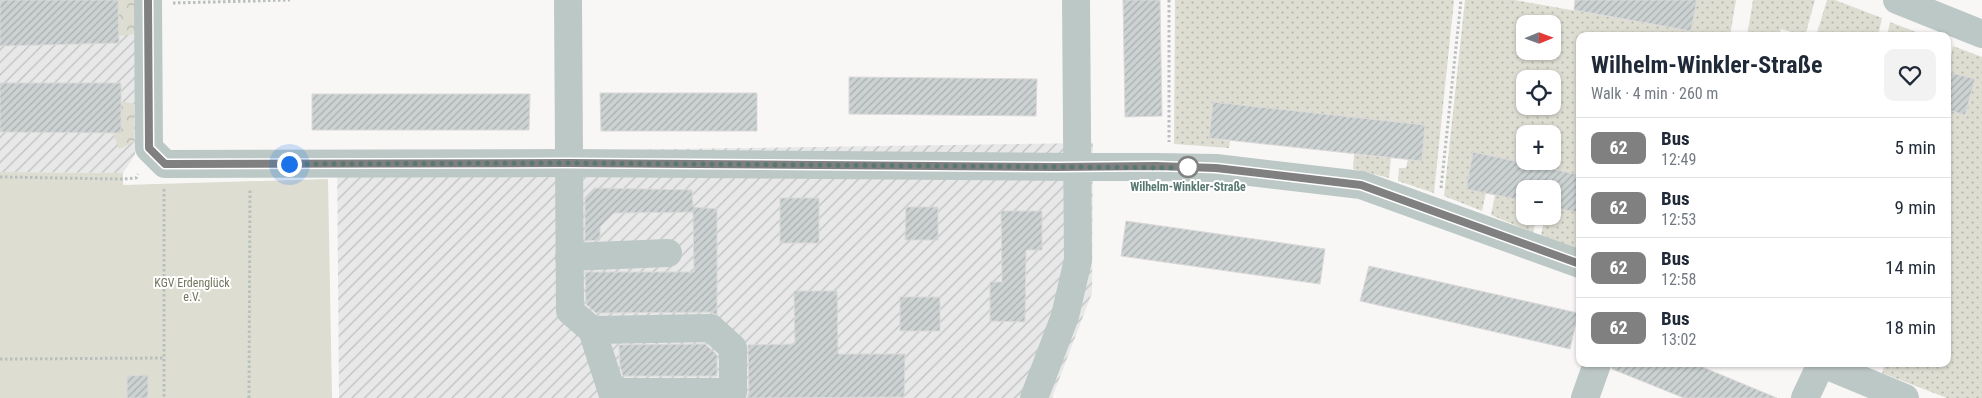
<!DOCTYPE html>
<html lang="en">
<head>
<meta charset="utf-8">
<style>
  body { margin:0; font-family:"Roboto Condensed",sans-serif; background:#f2f2f3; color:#1f2937; height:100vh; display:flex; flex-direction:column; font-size:19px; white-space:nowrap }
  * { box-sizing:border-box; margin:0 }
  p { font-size:16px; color:#747a83 }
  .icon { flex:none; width:28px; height:28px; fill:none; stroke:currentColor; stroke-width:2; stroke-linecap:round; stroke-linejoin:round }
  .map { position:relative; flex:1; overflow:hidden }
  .drawer { position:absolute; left:1576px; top:32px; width:375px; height:335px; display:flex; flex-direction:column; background:#fff; border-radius:10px; box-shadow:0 1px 4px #0004 }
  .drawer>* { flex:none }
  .badge { padding:0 10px; border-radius:8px; font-size:18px; line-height:32px }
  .needle { width:32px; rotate:89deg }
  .buttons { position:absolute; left:1516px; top:15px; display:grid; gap:10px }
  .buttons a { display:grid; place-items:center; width:45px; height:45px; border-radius:10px; background:#fff; box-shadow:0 1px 4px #0004; font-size:25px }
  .you { position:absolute; width:25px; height:25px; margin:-12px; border:4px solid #fff; border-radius:50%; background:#1a73e8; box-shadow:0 0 0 8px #1a73e833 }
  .map>.badge { position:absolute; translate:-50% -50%; box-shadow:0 0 0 2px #fff }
  .round { display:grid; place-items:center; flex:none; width:52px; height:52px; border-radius:10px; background:#f2f2f3 }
  .headline { display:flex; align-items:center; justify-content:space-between; height:85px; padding:0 15px }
  h1 { font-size:24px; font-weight:700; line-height:38px }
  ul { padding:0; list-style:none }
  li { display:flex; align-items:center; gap:15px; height:60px; padding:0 15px; border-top:1px solid #e0e1e3 }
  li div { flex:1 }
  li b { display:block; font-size:19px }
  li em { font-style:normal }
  li .badge { min-width:55px; font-weight:700; text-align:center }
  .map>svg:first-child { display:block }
  .industrial { fill:url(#industrial-furrows) }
  .grass { fill:url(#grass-dots); fill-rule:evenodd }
  .forest { fill:url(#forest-crowns) }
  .garden { fill:#ddddd2 }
  .building { fill:url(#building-hatch); stroke:#dbd9d9 }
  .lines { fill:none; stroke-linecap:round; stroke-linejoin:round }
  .path { stroke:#b8c0be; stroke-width:3; stroke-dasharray:2.5 2.5; stroke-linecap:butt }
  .minor { stroke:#bcc8c5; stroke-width:28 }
  .line-casing { stroke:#fff; stroke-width:11 }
  .line { stroke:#808080; stroke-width:8 }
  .walk { stroke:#587871; stroke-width:5; stroke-dasharray:0 9 }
  .stop-dot { fill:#fff; stroke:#808080; stroke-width:2.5 }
  .labels { text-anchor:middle; stroke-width:4; stroke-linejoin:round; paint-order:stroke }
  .stop-label { font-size:12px; font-weight:bold; fill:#587871; stroke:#fff }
  .park-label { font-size:12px; fill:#72765d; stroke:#fff }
</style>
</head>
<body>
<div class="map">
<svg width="1982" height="398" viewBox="0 0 1982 398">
  <defs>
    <pattern id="industrial-furrows" width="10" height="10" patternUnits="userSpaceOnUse" patternTransform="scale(1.25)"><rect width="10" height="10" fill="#e7e8e7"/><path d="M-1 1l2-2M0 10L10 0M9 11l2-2" fill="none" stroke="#bec1c0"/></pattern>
    <pattern id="grass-dots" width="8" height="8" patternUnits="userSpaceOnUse" patternTransform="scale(1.25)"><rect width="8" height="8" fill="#ddddd2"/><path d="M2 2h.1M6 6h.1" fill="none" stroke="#b6b8af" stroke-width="1.8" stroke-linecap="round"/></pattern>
    <pattern id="forest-crowns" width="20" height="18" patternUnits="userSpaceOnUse" patternTransform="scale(1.25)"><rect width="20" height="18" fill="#ddddd2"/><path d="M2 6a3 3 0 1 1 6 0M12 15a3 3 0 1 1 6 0" fill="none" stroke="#b6b8af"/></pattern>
    <pattern id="building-hatch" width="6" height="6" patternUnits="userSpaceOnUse" patternTransform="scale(1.25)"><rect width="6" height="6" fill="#cbd2d1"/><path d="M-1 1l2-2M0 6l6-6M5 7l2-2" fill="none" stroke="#a8afae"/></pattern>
  </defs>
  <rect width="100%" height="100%" fill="#f9f7f6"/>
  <g class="industrial">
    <path d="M 0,0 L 135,0 L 135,155 L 123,173 L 0,172 Z"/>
    <path d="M 1093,143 L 1092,293 L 1052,398 L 339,398 L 337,154 Z"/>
  </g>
  <g class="grass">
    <path d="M 1175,0 L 1454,0 L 1434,193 L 1398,181 L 1399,168 L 1406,168 L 1408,159 L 1422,161 L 1425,125 L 1213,103 L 1209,138 L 1230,141 L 1229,148 L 1174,144 Z"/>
    <path d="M 1465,0 L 1514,0 L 1691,31 L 1697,0 L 1736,0 L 1730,36 L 1580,36 L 1580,175 L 1473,152 L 1466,188 L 1486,193 L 1482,211 L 1444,196 ZM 1525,24 L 1552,24 L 1552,51 L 1525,51 ZM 1525,79 L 1552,79 L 1552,106 L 1525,106 ZM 1525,134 L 1552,134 L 1552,161 L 1525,161 Z"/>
    <path d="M 1753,0 L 1815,0 L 1805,36 L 1781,29 L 1779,36 L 1747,36 Z"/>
    <path d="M 1827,0 L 1835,0 L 1882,18 L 1878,36 L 1816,36 Z"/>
    <path d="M 1890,22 L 1927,36 L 1887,36 Z"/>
    <path d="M 1953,46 L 1982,57 L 1982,398 L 1947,398 L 1882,373 L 1885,364 L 1948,364 L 1948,110 L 1965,115 L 1975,80 L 1948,72 Z"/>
    <path d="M 1354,154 L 1391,158 L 1389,178 L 1353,169 Z"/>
    <path d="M 1495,195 L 1525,201 L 1525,216 L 1537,216 L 1533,233 L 1491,215 Z"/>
    <path d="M 1553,207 L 1580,213 L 1580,251 L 1541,235 L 1545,216 L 1552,216 Z"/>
  </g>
  <g class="forest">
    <path d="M 118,0 L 135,0 L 135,34 L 119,36 Z"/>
    <path d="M 121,101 L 134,104 L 134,142 L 119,149 L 113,133 Z"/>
  </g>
  <path class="garden" d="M 0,172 L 123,173 L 123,185 L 328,179 L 332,398 L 0,398 Z"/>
  <g class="building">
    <path d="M 0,0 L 118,0 L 119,43 L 0,46 Z"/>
    <path d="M 1123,0 L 1160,0 L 1162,116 L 1125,117 Z"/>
    <path d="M 1575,0 L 1697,0 L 1691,31 L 1574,10 Z"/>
    <path d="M 1948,72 L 1975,79 L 1965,115 L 1948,110 Z"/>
    <path d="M 849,77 L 1037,79 L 1036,116 L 849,114 Z"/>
    <path d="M 0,83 L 121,83 L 121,133 L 0,132 Z"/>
    <path d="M 600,93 L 757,93 L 757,131 L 601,131 Z"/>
    <path d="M 312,94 L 530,94 L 529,130 L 312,130 Z"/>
    <path d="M 1213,102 L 1425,125 L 1422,161 L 1209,138 Z"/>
    <path d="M 1473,152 L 1580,175 L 1580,213 L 1552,207 L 1552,189 L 1525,189 L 1525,201 L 1466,189 Z"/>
    <path d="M 594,188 L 692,190 L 693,207 L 717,209 L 717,315 L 711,312 L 596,313 L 586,304 L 585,272 L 694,272 L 693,212 L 614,213 L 600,227 L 600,240 L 585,241 L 585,197 Z"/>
    <rect x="780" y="198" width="39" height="45"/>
    <path d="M 906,207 L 938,207 L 938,240 L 905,240 Z"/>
    <path d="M 1001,211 L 1042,211 L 1042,250 L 1026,250 L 1025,322 L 990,321 L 990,282 L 1002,282 Z"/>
    <path d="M 1126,221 L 1325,249 L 1320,284 L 1121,256 Z"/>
    <path d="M 1369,266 L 1578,313 L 1570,349 L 1360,301 Z"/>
    <path d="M 794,291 L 837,291 L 838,354 L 905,354 L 904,397 L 747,398 L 749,392 L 748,345 L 795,344 Z"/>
    <rect x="900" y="297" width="40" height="34"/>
    <path d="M 705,344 L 717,355 L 717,376 L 623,376 L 620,365 L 619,345 Z"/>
    <path d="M 1612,364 L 1695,364 L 1777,398 L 1684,398 L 1612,369 Z"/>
    <path d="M 148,375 L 148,398 L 127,398 L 127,376 Z"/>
  </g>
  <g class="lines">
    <g class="path">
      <path d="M 1169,0 L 1169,142"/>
      <path d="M 173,3 L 290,0"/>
      <path d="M 0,177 L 123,179 L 136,178 L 138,174"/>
      <path d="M 1441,188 L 1461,0"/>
      <path d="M 164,189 L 164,398"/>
      <path d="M 0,359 L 164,358"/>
      <path d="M 249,398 L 250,189"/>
    </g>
    <g class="minor">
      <path d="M 148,0 L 149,148 L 165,164 L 569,163 L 1076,167 L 1156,167 L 1216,168 L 1361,185 L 1580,264"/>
      <path d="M 568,0 L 570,311 L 592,330 L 711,328 L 733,348 L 733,392 L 612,392 L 592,330"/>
      <path d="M 1897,0 L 1982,34"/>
      <path d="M 569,257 L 668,253"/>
      <path d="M 1823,364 L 1905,398"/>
      <path d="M 1034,398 L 1065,316 L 1078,260 L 1076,0"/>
      <path d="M 1585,398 L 1597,364"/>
      <path d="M 1805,398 L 1821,364"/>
    </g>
  </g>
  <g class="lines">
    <defs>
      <path id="line" d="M 148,0 L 149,148 L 165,164 L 568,163 L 1057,167 L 1156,166 L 1216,168 L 1361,185 L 1580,264"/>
    </defs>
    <use href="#line" class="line-casing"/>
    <use href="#line" class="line"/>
    <path class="walk" d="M 289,164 L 568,163 L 1196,168 L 1188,167"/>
  </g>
  <circle class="stop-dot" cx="1188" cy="167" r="10"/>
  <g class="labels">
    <g class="stop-label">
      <text x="1188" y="191">Wilhelm-Winkler-Straße</text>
    </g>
    <g class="park-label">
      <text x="192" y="287">KGV Erdenglück<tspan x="192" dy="14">e.V.</tspan></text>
    </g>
  </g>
</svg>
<div class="buttons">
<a><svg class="needle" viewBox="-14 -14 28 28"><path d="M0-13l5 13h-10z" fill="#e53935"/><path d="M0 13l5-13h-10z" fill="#747a83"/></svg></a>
<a><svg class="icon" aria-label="locate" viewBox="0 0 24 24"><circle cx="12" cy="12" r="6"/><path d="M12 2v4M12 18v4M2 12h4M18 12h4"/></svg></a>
<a>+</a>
<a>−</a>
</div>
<div class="you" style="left:289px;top:164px"></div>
<section class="drawer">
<div class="headline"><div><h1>Wilhelm-Winkler-Straße</h1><p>Walk · 4 min · 260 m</p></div><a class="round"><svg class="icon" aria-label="heart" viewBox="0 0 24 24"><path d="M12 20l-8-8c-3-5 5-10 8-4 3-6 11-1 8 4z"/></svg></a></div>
<ul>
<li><span class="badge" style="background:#808080;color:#fff">62</span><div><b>Bus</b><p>12:49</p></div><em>5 min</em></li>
<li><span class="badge" style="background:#808080;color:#fff">62</span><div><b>Bus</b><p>12:53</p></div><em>9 min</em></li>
<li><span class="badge" style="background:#808080;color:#fff">62</span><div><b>Bus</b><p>12:58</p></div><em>14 min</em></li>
<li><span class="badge" style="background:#808080;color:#fff">62</span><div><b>Bus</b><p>13:02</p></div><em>18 min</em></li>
</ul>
</section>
</div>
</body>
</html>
